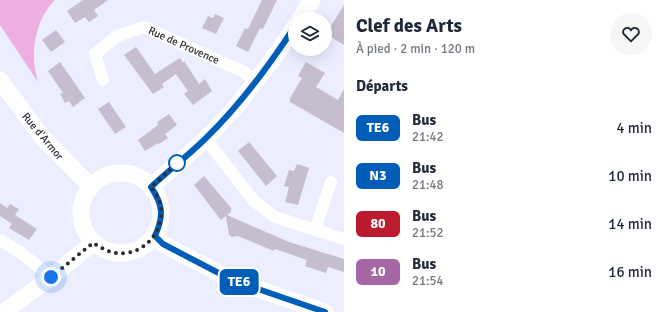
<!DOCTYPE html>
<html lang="fr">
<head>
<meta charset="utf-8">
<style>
  body { margin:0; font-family:Signika,sans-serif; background:#f6f6f7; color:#1f2937; height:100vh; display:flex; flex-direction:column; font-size:15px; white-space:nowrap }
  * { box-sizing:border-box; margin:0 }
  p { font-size:13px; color:#747a83 }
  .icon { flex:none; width:22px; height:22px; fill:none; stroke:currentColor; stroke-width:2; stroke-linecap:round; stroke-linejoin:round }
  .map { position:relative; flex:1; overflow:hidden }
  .drawer { display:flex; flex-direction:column; background:#fff; width:320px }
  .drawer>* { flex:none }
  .badge { padding:0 8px; border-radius:6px; font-size:14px; line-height:26px }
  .controls { position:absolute; left:288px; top:12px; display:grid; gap:8px }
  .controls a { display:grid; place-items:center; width:44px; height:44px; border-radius:50%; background:#fff; box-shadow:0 4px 16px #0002; font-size:20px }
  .you { position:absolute; width:20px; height:20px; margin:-10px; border:3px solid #fff; border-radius:50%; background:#1a73e8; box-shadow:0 0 0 6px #1a73e833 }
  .map>.badge { position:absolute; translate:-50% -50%; box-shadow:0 0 0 2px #fff }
  h2 { padding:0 12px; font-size:15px; line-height:36px }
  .round { display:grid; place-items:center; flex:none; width:42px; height:42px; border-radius:21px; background:#f6f6f7 }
  .overview { display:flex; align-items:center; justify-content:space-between; height:68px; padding:0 12px }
  h1 { font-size:19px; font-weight:700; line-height:30px }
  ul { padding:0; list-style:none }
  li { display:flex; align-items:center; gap:12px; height:48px; padding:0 12px }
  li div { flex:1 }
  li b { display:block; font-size:15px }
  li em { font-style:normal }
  li .badge { min-width:44px; font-weight:700; text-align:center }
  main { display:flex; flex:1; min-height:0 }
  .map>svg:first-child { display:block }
  .green { fill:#edafe2 }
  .building { fill:#c6bece }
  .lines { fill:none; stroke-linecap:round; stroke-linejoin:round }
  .street { stroke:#fff; stroke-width:12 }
  .secondary { stroke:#fff; stroke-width:17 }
  .line-casing { stroke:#fff; stroke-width:9 }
  .line { stroke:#005eb8; stroke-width:6 }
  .walk { stroke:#2d2d33; stroke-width:4; stroke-dasharray:0 7.2 }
  .stop-dot { fill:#fff; stroke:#005eb8; stroke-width:2 }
  .labels { text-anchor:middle; stroke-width:3; stroke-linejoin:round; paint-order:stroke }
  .street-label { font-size:11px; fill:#2d2d33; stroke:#fff }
</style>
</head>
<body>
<main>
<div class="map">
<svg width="344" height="312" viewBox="0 0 344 312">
  <rect width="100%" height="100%" fill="#ecedfe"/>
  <path class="green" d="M 0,0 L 55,0 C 40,14 34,37 34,57 C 34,65 36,74 38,82 L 0,25 Z"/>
  <g class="building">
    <path d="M 83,0 L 108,0 L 94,10 L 98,16 L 89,22 L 85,17 L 75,23 L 67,11 Z"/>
    <path d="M 262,0 L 277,0 L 263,29 L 260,28 L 248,52 L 236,46 L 245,28 L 248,29 Z"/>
    <path d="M 344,5 L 344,45 L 326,34 Z"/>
    <path d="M 215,14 L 224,18 L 216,34 L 202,28 L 208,16 L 213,18 Z"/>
    <path d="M 56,30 L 65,42 L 51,52 L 42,40 Z"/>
    <path d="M 136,47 L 155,74 L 180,58 L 183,63 L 184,61 L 199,84 L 205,79 L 212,91 L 193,105 L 184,94 L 188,91 L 176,74 L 162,84 L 164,87 L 153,94 L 124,55 Z"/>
    <path d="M 60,62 L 85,98 L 73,107 L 69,101 L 65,103 L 60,94 L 63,93 L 48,71 Z"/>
    <path d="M 306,62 L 325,73 L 316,87 L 338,100 L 344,89 L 344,133 L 290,102 L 290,98 L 302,78 L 298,76 Z"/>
    <path d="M 109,102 L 126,127 L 115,134 L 98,109 Z"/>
    <path d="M 169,114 L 177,125 L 165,134 L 168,138 L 159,144 L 158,143 L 145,151 L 138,140 L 158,125 L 157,122 Z"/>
    <path d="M 249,142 L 277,176 L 266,186 L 238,151 Z"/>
    <path d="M 297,164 L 309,168 L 298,205 L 285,202 L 289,187 L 284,186 L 289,170 L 294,171 Z"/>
    <path d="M 204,176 L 231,208 L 231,212 L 227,215 L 289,242 L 344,259 L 344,272 L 328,267 L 326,273 L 305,266 L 307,260 L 275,249 L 274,251 L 238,236 L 232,237 L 229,235 L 226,216 L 221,220 L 194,185 Z"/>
    <path d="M 0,203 L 7,208 L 10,204 L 19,209 L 15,215 L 37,229 L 29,240 L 9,228 L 12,224 L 0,216 Z"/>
  </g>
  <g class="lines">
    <g class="street">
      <path d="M 103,80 L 95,54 L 117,36 L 144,27 L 244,72 L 255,81"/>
      <path d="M 206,139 L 254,201 L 275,217 L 344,239"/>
      <path d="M 315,230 L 331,182"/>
      <path d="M 0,240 L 20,252 L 51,277"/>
    </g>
    <g class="secondary">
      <path d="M 300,19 L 312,0"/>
      <path d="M 0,80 L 42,137 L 91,187"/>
      <circle cx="121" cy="213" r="40"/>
      <path d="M 151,187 L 206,139 L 235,108 L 278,52 L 295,26"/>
      <path d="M 155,236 L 163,244 L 232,280 L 325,312"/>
      <path d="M 4,312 L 51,277 L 93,243"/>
    </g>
  </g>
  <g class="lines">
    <defs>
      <path id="line" d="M 295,26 C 269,66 240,105 206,138 C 189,155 169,170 151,187 C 163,205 164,216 155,236 L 163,244 L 232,280 L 325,312"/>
    </defs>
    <use href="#line" class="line-casing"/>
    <use href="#line" class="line"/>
    <path class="walk" d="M 51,277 L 93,243 C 103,249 113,255 125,253 C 151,251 169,221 158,197 C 156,194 153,190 151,187 L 177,163"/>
  </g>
  <circle class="stop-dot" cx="177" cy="163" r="8"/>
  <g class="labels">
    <g class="street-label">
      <text transform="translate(184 45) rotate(24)" y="4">Rue de Provence</text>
      <text transform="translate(43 136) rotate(50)" y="4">Rue d'Armor</text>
    </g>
  </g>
</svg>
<div class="controls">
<a><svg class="icon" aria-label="layers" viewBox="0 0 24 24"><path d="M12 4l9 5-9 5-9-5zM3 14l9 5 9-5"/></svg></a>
</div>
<div class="you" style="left:51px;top:277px"></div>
<b class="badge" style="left:239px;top:282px;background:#005eb8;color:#fff">TE6</b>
</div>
<section class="drawer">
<div class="overview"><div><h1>Clef des Arts</h1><p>À pied · 2 min · 120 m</p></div><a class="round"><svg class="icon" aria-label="heart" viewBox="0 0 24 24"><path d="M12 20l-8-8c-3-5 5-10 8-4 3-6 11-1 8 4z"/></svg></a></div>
<h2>Départs</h2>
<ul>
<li><span class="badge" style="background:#005eb8;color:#fff">TE6</span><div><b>Bus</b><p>21:42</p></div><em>4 min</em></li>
<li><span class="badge" style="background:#005eb8;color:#fff">N3</span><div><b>Bus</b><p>21:48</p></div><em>10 min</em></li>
<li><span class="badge" style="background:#bc1a2e;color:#fff">80</span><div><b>Bus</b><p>21:52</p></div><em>14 min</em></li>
<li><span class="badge" style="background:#a467a3;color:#fff">10</span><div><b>Bus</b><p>21:54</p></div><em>16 min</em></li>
</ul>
</section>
</main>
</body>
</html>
